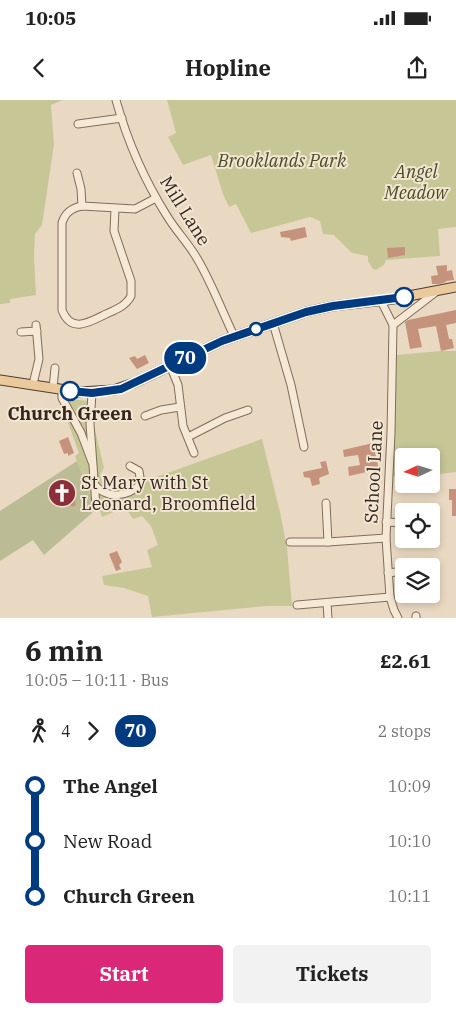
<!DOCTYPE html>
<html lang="en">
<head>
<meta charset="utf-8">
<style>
  body { margin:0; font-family:"IBM Plex Serif",serif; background:#f2f2f2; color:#222; height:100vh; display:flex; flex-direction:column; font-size:19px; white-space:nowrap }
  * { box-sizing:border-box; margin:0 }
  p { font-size:16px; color:#767676 }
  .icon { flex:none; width:28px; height:28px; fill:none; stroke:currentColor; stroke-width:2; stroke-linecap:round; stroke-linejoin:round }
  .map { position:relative; height:518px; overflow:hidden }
  .sheet { display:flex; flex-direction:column; background:#fff; flex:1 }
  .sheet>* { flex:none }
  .badge { padding:0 10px; border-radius:16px; font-size:18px; line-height:32px }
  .needle { width:32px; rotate:266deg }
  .controls { position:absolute; left:395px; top:348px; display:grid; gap:10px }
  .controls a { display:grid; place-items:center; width:45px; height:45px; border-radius:5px; background:#fff; box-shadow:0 2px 8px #0003; font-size:25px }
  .map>.badge { position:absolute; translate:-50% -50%; box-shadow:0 0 0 2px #fff }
  .legs { display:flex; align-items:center; gap:8px; height:55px; padding:0 25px; font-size:16px }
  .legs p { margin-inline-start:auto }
  .headline { display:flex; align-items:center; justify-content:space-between; height:85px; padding:0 25px }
  h1 { font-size:28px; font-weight:800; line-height:38px }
  .button { display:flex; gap:10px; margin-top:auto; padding:10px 25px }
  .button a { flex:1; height:58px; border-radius:5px; background:#db2777; color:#fff; font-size:20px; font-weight:800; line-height:58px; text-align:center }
  .button a+a { background:#f2f2f2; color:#222 }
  ul { padding:0 25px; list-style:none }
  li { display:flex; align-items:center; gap:18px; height:55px; font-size:19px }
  li i { display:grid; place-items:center; width:8px; height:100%; margin:0 6px; background:currentColor }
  li i::after { content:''; width:12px; height:12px; margin:-6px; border:4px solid; border-radius:50%; background:#fff }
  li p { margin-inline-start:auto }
  li:first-child i { background:linear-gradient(#0000 50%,currentColor 0) }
  li:last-child i { background:linear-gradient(currentColor 50%,#0000 0) }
  .status { display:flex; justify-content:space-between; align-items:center; height:35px; padding:0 25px; background:#fff; direction:ltr }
  .status svg { height:14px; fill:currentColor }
  header { display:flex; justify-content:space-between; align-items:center; height:65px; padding:0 25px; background:#fff; font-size:22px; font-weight:800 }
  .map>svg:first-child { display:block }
  .green { fill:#c6c697 }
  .cemetery { fill:#bbbc96 }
  .building { fill:#c5927b }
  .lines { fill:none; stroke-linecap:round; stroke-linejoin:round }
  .minor-casing { stroke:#826b5b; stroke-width:9 }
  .major-casing { stroke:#503b2f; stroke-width:11 }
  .minor { stroke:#f5e8d4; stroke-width:7 }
  .major { stroke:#eaca9c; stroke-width:9 }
  .line-1-casing { stroke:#fff; stroke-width:11 }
  .line-1 { stroke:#003b80; stroke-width:8 }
  .stop-1-dot { fill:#fff; stroke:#003b80; stroke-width:2.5 }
  .labels { text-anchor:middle; stroke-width:4; stroke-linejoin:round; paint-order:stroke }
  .park-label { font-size:18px; font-style:italic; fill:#484d26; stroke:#f2e5d1 }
  .street-label { font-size:18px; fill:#33261e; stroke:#f2e5d1 }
  .stop-label { font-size:18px; font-weight:bold; fill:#33261e; stroke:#f2e5d1 }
  .poi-label { font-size:18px; fill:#33261e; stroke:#f2e5d1; text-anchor:start }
</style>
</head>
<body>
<div class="status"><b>10:05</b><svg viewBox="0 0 49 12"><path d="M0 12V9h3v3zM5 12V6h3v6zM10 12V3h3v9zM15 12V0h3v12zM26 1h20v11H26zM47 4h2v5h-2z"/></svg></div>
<header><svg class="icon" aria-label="back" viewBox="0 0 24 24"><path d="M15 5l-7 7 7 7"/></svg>Hopline<svg class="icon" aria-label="share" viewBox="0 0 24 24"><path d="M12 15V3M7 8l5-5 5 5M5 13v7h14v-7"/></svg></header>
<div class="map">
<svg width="456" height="518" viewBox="0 0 456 518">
  <rect width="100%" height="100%" fill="#ead9c2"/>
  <g class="green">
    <path d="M 0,0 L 63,0 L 51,5 L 54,44 L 42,125 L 35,134 L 34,157 L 36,195 L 10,199 L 10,203 L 0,204 Z"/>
    <path d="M 167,0 L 456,0 L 456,127 L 438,129 L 440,156 L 386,160 L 384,165 L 376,170 L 373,169 L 368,161 L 368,156 L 352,153 L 334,135 L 323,134 L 320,121 L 310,117 L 251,133 L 236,104 L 229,107 L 223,94 L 211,55 L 183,65 L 168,37 L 176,33 Z"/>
    <path d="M 441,251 L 456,251 L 456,372 L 431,375 L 431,356 L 404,356 L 404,376 L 391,377 L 396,255 Z"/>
    <path d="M 61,298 L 88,301 L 104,368 L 100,375 L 103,384 L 113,396 L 136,391 L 145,381 L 262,339 L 280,412 L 287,448 L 292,506 L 267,506 L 152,517 L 148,496 L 124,488 L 104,485 L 102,476 L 152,467 L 147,450 L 158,445 L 151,426 L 142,416 L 133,419 L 125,407 L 102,417 L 98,404 L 94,405 L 75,356 L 79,353 L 66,317 Z"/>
  </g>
  <path class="cemetery" d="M 77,361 L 94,405 L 92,413 L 44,455 L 33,440 L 0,461 L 0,411 Z"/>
  <g class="building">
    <path d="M 305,127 L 307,137 L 291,141 L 290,138 L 281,137 L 280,132 Z"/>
    <path d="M 405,147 L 405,155 L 388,158 L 387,148 Z"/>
    <path d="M 447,165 L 447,171 L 452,170 L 454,180 L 446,181 L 446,182 L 440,184 L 432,184 L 431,176 L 438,175 L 436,166 Z"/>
    <path d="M 456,210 L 456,223 L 446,225 L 449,239 L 452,239 L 454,248 L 441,251 L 436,226 L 418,229 L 422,247 L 410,249 L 405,222 L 408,220 Z"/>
    <path d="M 145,255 L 149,263 L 137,269 L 129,258 L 135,256 L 137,259 Z"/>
    <path d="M 68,337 L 74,353 L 68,356 L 68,353 L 64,354 L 59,341 Z"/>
    <path d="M 373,343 L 380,375 L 372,376 L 371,371 L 349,376 L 348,367 L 360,365 L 358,355 L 344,357 L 343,350 Z"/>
    <path d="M 326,361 L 329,374 L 319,378 L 320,384 L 312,386 L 310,378 L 304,377 L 303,372 L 322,368 L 320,362 Z"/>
    <path d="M 67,382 L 75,400 L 76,405 L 72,407 L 69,403 L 54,406 L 51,390 Z"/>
    <path d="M 449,389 L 456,389 L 456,416 L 452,416 L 452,400 L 449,400 Z"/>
    <path d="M 117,451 L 122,462 L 119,465 L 121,469 L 116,471 L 109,454 Z"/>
  </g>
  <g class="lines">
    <defs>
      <g id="minor">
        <path d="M 116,0 C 127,40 145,81 167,116 C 176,131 189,144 198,160 C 212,184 222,211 234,236"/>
        <path d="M 78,24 L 122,18"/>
        <path d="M 77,73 L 81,89 L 82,106"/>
        <path d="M 115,109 L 114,131 L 131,181 L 131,196 C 126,206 115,210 106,214 C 90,222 71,234 62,210 L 62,123 C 65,113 71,108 82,106 L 135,109 L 156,98"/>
        <path d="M 381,201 L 393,225 L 391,333 L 386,438 L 390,497 L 394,510 L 398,518"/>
        <path d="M 273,223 L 291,285 L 304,347"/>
        <path d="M 393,225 L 436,192"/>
        <path d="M 21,232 L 37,231"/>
        <path d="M 170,265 L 178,285 L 183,326 L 194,353"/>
        <path d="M 33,284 L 39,259 L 36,225"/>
        <path d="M 53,288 L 55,268"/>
        <path d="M 62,290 L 62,298 L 81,333 L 92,362"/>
        <path d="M 92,293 L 90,324 L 96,406"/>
        <path d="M 145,316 L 161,310 L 180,307"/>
        <path d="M 188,337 L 225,318 L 248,310"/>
        <path d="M 94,384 C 107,400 127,397 141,384 L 139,371 L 130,366"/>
        <path d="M 326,403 L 328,442"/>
        <path d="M 386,422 L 404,423"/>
        <path d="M 290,442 L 328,442 L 386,438"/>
        <path d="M 388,473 L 404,471"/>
        <path d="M 327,503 L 328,518"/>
        <path d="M 297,505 L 390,497"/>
        <path d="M 416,518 L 416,516"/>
      </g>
      <path id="major" d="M 0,280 L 79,292 L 114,290 L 134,283 L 222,241 L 306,212 L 333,206 L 393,199 L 456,187"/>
    </defs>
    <use href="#minor" class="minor-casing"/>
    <use href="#major" class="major-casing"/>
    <use href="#minor" class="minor"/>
    <use href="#major" class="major"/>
  </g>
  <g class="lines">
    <defs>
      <path id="line-1" d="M 70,291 L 92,293 L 121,289 L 222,241 L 306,212 L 333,206 L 404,197"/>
    </defs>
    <use href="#line-1" class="line-1-casing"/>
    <use href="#line-1" class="line-1"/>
  </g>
  <defs>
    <symbol id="church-disc" viewBox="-11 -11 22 22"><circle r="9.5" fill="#8b303a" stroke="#f2e5d1"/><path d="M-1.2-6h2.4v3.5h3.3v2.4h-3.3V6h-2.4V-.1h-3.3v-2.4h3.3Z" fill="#fff"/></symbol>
  </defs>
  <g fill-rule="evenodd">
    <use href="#church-disc" x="46" y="377" width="32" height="32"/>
  </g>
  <g class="stop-1-dot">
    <circle cx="404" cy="197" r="9"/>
    <circle cx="256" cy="229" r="6"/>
    <circle cx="70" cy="291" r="9"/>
  </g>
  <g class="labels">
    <g class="park-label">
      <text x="282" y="67">Brooklands Park</text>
      <text x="416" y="78">Angel<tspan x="416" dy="21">Meadow</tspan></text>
    </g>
    <g class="street-label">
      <text transform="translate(185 111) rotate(58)" y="6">Mill Lane</text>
      <text transform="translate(374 372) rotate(-87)" y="6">School Lane</text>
    </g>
    <g class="stop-label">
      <text x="70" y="320">Church Green</text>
    </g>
    <g class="poi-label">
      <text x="81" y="389">St Mary with St<tspan x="81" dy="21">Leonard, Broomfield</tspan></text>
    </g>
  </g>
</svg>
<div class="controls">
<a><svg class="needle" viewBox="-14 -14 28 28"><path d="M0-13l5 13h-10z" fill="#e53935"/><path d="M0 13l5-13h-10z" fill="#767676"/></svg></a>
<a><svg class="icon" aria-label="locate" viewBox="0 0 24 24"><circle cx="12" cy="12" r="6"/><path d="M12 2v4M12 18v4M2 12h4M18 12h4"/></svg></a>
<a><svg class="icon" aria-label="layers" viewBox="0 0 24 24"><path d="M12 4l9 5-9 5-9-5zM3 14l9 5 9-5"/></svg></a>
</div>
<b class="badge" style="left:185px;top:258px;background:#003b80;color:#fff">70</b>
</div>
<section class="sheet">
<div class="headline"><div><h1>6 min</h1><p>10:05 – 10:11 · Bus</p></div><b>£2.61</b></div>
<div class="legs"><svg class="icon" aria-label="walk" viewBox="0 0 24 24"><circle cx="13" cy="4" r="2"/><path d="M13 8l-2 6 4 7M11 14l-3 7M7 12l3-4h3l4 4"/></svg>4<svg class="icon" aria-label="forward" viewBox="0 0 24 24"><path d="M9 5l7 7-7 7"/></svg><b class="badge" style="background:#003b80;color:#fff">70</b><p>2 stops</p></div>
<ul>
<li><i style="color:#003b80"></i><b>The Angel</b><p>10:09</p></li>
<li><i style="color:#003b80"></i><span>New Road</span><p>10:10</p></li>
<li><i style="color:#003b80"></i><b>Church Green</b><p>10:11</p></li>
</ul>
<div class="button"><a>Start</a><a>Tickets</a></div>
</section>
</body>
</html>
